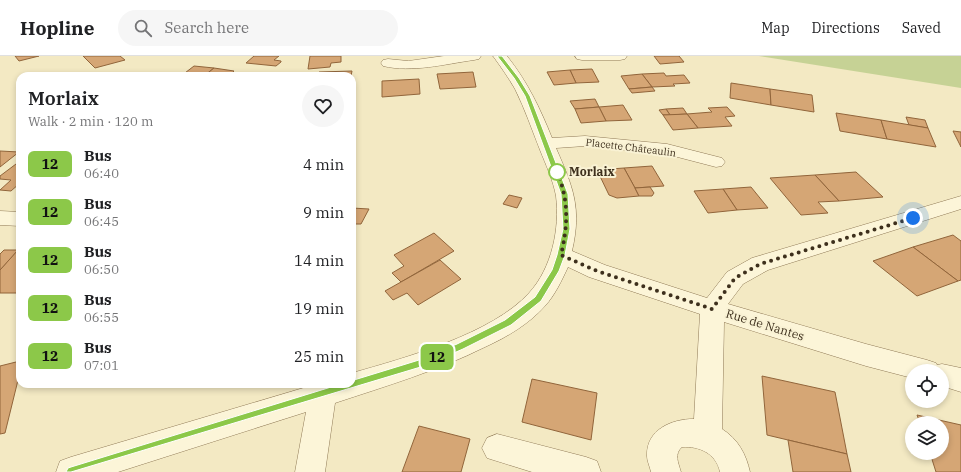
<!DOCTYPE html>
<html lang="en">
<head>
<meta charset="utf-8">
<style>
  body { margin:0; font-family:"IBM Plex Serif",serif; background:#f6f6f6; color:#202124; height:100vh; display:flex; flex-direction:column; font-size:15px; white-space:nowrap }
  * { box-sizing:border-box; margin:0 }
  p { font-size:13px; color:#757577 }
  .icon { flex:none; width:22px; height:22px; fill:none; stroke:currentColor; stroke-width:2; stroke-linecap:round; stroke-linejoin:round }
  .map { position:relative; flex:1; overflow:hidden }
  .panel { position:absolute; left:16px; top:16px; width:340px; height:316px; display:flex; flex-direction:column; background:#fff; border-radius:12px; box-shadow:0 2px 6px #0003 }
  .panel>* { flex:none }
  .badge { padding:0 8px; border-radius:6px; font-size:14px; line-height:26px }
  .buttons { position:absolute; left:905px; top:308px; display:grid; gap:8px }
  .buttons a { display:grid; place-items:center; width:44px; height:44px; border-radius:50%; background:#fff; box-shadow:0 2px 6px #0003; font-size:20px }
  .you { position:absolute; width:20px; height:20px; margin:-10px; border:3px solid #fff; border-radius:50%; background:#1a73e8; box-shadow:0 0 0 6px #1a73e833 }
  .map>.badge { position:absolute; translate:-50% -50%; box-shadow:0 0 0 2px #fff }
  .round { display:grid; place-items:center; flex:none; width:42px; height:42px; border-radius:21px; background:#f6f6f6 }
  .overview { display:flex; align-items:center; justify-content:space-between; height:68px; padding:0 12px }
  h1 { font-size:19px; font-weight:600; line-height:30px }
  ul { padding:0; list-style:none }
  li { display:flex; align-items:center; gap:12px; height:48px; padding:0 12px }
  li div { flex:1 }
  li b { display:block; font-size:15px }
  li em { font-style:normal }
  li .badge { min-width:44px; font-weight:700; text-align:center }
  header { display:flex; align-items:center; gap:24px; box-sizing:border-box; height:56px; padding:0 20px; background:#fff; border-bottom:1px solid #e0e0e0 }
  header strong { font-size:19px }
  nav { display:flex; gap:22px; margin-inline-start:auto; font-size:14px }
  .search { width:280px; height:36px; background:#f6f6f6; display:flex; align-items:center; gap:10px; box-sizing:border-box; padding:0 14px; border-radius:22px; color:#757577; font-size:15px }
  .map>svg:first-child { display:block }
  .green { fill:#c6d295 }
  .building { fill:#d5a675; stroke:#91653b }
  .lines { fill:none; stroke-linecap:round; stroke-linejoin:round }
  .minor-casing { stroke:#907a57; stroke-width:1 }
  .minor { fill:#fcf5d8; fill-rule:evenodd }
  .line { fill:#8cc849; stroke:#fff }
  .walk { stroke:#3e301d; stroke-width:4; stroke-dasharray:0 7.2 }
  .stop-dot { fill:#fff; stroke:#8cc849; stroke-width:2 }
  .labels { text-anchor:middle; stroke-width:4; stroke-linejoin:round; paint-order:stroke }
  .far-street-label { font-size:10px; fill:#3e301d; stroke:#f9f2d4 }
  .stop-label { font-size:12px; font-weight:bold; fill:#3e301d; stroke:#f9f2d4; text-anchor:start }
  .street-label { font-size:12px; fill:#3e301d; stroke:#f9f2d4 }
</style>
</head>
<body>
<header>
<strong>Hopline</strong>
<div class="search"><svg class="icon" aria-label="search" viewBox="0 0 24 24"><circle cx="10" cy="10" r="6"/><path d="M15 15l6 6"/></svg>Search here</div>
<nav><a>Map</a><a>Directions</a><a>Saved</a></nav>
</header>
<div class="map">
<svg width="961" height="416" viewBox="0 0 961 416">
  <rect width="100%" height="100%" fill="#f3e9c3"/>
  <path class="green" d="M 759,0 L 961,0 L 961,32 Z"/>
  <g class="building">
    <path d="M 15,0 L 39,0 L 19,5 Z"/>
    <path d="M 83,0 L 120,0 L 125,4 L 95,12 Z"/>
    <path d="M 254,0 L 279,0 L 274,4 L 281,5 L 281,6 L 276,10 L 246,7 Z"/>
    <path d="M 310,0 L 341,0 L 341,6 L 331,7 L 330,11 L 308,13 Z"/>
    <path d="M 654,0 L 679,0 L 684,6 L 660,8 Z"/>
    <path d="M 194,10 L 214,12 L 204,20 L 181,20 Z"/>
    <path d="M 214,12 L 234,15 L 231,18 L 240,20 L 204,20 Z"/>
    <path d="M 592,13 L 599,26 L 576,27 L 570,14 Z"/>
    <path d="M 570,14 L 576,27 L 554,29 L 547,16 Z"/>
    <path d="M 352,15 L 351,20 L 319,20 L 319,16 Z"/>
    <path d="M 473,16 L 476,31 L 440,33 L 437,18 Z"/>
    <path d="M 664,17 L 666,20 L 684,19 L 690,27 L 673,28 L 675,30 L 652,31 L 642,18 Z"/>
    <path d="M 642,18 L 652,31 L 629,33 L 621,20 Z"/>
    <path d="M 419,23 L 420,38 L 382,41 L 382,25 Z"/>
    <path d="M 731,27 L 770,33 L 771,49 L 730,42 Z"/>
    <path d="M 652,31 L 655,35 L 632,37 L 629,33 Z"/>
    <path d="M 770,33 L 812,39 L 814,56 L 771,49 Z"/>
    <path d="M 595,43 L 599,51 L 575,53 L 570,45 Z"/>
    <path d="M 623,49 L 632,64 L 606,65 L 599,51 Z"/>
    <path d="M 599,51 L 606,65 L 581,67 L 575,53 Z"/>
    <path d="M 727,51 L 735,60 L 725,61 L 732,70 L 698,72 L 687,58 L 712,56 L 708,52 Z"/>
    <path d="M 683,52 L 687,58 L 670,59 L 666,53 Z"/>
    <path d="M 666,53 L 670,59 L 663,59 L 659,54 Z"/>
    <path d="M 836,57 L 881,64 L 887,83 L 840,75 Z"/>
    <path d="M 687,58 L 698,72 L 673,74 L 663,59 Z"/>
    <path d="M 906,61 L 925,64 L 928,72 L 909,69 Z"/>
    <path d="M 881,64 L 928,72 L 936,91 L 887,83 Z"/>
    <path d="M 953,75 L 961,76 L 961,91 Z"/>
    <path d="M 0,95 L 19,96 L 0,111 Z"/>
    <path d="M 20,105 L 20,127 L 11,135 L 0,134 L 11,124 L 0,123 L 0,120 Z"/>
    <path d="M 652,110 L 664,130 L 635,132 L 624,112 Z"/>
    <path d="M 624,112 L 635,132 L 639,140 L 617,142 L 609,139 L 597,114 Z"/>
    <path d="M 856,116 L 883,141 L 839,145 L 815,119 Z"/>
    <path d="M 815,119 L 839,145 L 818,146 L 828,157 L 801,159 L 770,122 Z"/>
    <path d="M 650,131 L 654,137 L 652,140 L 639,140 L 635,132 Z"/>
    <path d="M 751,131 L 768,152 L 737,154 L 723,133 Z"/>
    <path d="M 723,133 L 737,154 L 708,157 L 694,135 Z"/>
    <path d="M 509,139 L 522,142 L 517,152 L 503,148 Z"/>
    <path d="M 352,152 L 369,153 L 361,168 L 352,168 Z"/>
    <path d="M 434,177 L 454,195 L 401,226 L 392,217 L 404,210 L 394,199 Z"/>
    <path d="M 953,179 L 961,185 L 961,224 L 958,225 L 913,191 Z"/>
    <path d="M 20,191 L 20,233 L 16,237 L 0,237 L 0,214 Z"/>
    <path d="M 913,191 L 958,225 L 917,240 L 873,205 Z"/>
    <path d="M 4,194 L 18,194 L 0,214 L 0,198 Z"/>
    <path d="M 440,204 L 461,223 L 418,249 L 407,237 L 393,244 L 385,235 Z"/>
    <path d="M 20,305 L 20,316 L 5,377 L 0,378 L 0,310 Z"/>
    <path d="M 762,320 L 835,336 L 847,398 L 767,379 Z"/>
    <path d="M 532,323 L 597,337 L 591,384 L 522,366 Z"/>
    <path d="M 917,359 L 961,369 L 961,416 L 936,416 L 930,397 L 942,397 L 942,367 L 920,367 Z"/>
    <path d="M 419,370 L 470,383 L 461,416 L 402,416 Z"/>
    <path d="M 788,384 L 847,398 L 851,416 L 793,416 Z"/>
  </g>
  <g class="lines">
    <defs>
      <g id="minor">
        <path d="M 444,0 L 481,0 L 479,3 L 474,4 C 445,8 412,17 383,10 L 381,7 L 383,4 L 388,3 L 408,5 Z"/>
        <path d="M 493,0 L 507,0 C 527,25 540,52 552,82 L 585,80 L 667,88 L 722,102 L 725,106 L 722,110 L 716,111 L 666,98 L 585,90 L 556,92 C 573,131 582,152 572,195 L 605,209 L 707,242 L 727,216 L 752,202 L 961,140 L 961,153 L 768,214 L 743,228 L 728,248 L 866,288 L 927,304 L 936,307 L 937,309 L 942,308 L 961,312 L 961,336 L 942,330 L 942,315 L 912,315 L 912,322 L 866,310 L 724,266 L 722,373 C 738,383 746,398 750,416 L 720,416 C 716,397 699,390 682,391 C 674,398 678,406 681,416 L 651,416 C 650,411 647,405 647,400 C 646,374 671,363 694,363 L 700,258 L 589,221 L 568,211 C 562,224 555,239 545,250 C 529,268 507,281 485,291 C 437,315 386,330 335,347 L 325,416 L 295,416 L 306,356 L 118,416 L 56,416 L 60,405 L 71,401 L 310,330 L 311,328 L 352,328 L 352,317 C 405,302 492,278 529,237 C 552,212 560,172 556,140 C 553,124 546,109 540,94 C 532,74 525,53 515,33 C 508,21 501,11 493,0 Z"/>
        <path d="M 575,0 L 627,0 L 625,3 L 620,4 L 582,4 L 577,3 Z"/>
        <path d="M 0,155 L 20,156 L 20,170 L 0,169 Z"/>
        <path d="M 497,378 L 586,401 L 597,405 L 601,416 L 532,416 L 487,402 L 482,392 L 487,382 Z"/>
      </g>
    </defs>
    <use href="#minor" class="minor-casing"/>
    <use href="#minor" class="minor"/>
  </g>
  <path class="line" d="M 497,0 L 502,0 L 519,22 L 530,40 L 568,138 L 570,173 L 565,199 L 559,215 L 541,245 L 511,269 L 463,293 L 424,310 L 71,416 L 66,416 L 68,412 L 71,411 L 419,304 L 457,288 L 505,264 L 535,241 L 552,214 L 557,199 L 563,173 L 561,138 L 525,40 L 514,22 Z"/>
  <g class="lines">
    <path class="walk" d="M 557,116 C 569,144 568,169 561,199 L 597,215 L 712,253 L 735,222 L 760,208 L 913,162"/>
  </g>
  <circle class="stop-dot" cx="557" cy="116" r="8"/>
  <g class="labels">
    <g class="far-street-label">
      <text transform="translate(631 91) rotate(7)" y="4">Placette Châteaulin</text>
    </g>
    <g class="stop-label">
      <text x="569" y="120">Morlaix</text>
    </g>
    <g class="street-label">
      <text transform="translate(765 269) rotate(17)" y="4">Rue de Nantes</text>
    </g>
  </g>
</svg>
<div class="buttons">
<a><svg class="icon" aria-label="locate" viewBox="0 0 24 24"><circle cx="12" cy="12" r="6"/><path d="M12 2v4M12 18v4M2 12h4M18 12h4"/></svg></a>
<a><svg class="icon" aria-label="layers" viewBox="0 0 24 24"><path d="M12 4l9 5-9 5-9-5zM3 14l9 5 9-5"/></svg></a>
</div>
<div class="you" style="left:913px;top:162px"></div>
<b class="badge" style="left:437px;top:301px;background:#8cc849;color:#111">12</b>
<section class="panel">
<div class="overview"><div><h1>Morlaix</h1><p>Walk · 2 min · 120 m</p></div><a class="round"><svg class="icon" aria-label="heart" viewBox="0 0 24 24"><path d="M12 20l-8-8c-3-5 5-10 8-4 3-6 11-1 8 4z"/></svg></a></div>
<ul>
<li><span class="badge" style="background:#8cc849;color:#111">12</span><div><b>Bus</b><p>06:40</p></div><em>4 min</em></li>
<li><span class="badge" style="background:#8cc849;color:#111">12</span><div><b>Bus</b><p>06:45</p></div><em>9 min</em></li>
<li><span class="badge" style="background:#8cc849;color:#111">12</span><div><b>Bus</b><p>06:50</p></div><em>14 min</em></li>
<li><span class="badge" style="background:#8cc849;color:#111">12</span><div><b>Bus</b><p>06:55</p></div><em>19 min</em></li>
<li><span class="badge" style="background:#8cc849;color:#111">12</span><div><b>Bus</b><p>07:01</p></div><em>25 min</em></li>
</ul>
</section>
</div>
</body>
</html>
